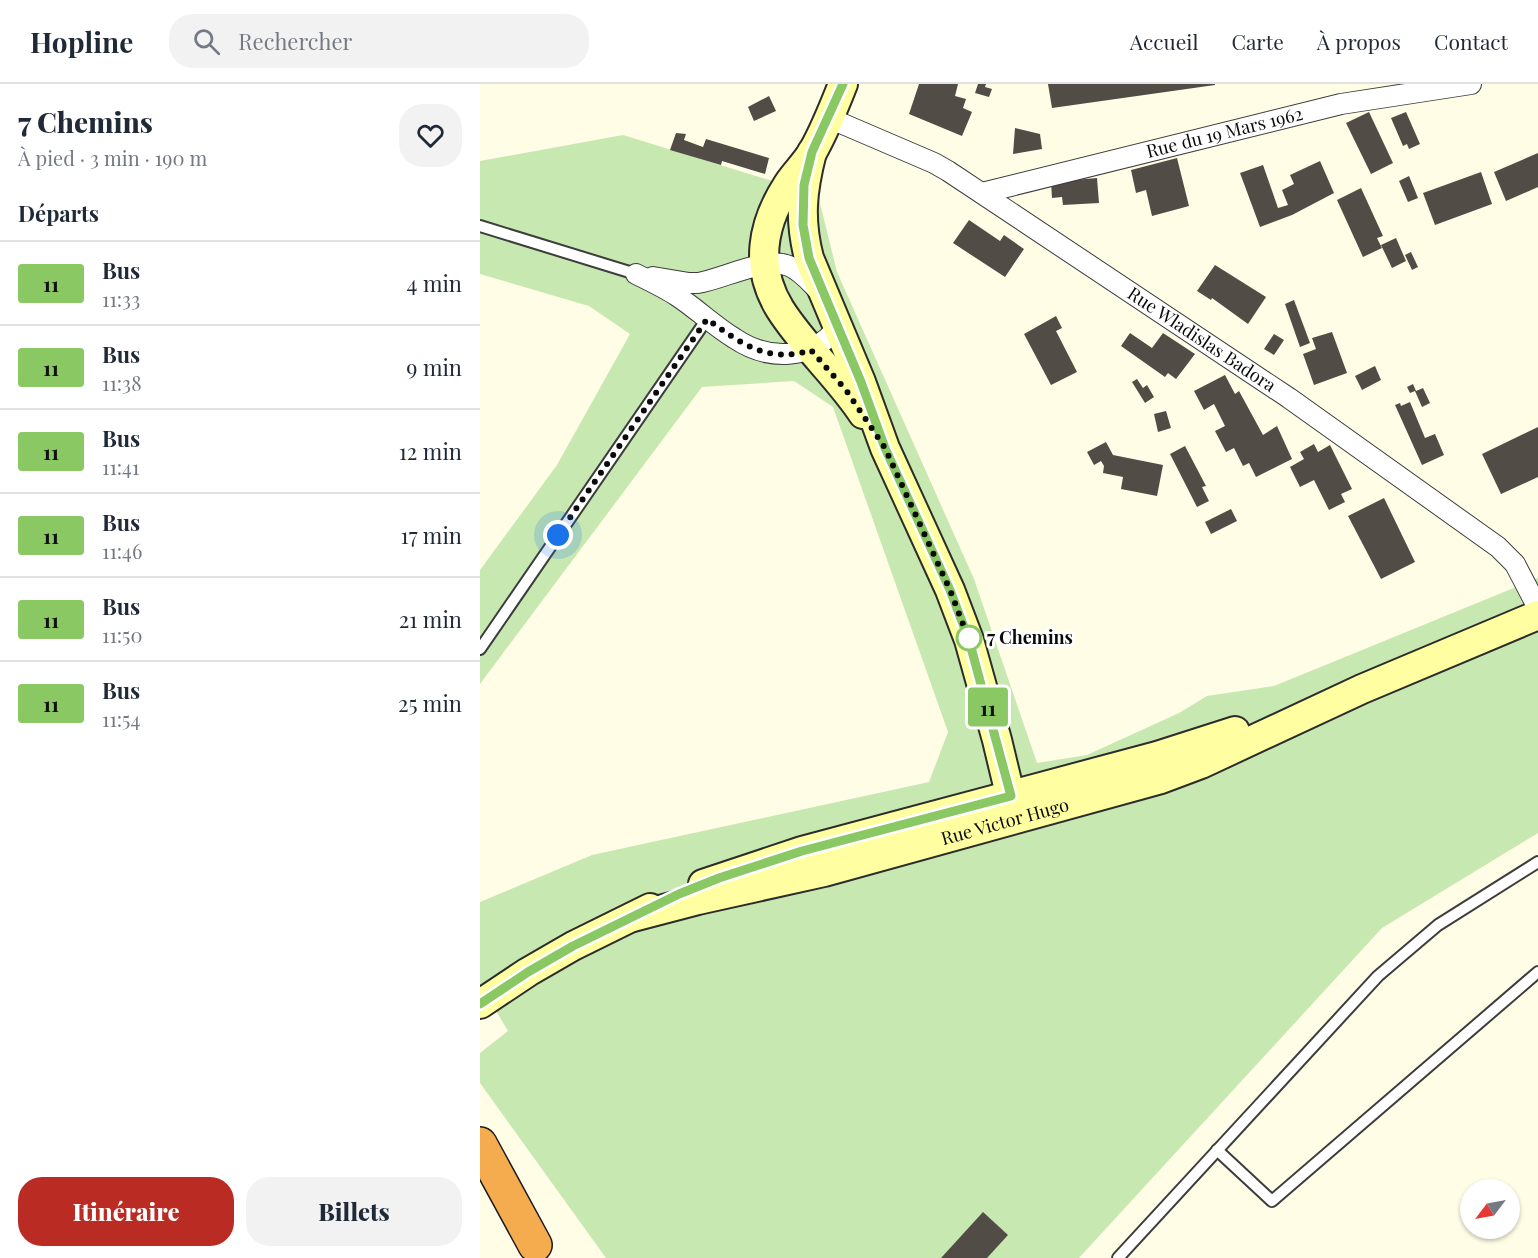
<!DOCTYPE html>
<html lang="fr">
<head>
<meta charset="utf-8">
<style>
  body { margin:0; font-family:"Playfair Display",serif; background:#f2f2f3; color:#1f2937; height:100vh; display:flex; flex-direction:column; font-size:22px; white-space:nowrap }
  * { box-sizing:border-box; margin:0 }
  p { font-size:20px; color:#747a83 }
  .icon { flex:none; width:33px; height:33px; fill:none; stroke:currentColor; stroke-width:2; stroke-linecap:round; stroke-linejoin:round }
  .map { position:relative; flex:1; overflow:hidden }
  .drawer { display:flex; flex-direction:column; background:#fff; width:480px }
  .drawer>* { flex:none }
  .badge { padding:0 12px; border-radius:4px; font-size:21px; line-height:39px }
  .needle { width:39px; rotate:238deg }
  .buttons { position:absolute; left:980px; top:1095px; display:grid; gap:12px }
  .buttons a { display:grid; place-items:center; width:60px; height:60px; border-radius:50%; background:#fff; box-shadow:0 2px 4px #0004; font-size:30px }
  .you { position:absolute; width:30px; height:30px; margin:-15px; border:4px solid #fff; border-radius:50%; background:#1a73e8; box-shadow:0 0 0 9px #1a73e833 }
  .map>.badge { position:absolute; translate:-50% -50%; box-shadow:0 0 0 3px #fff }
  h2 { padding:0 18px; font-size:22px; line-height:54px }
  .round { display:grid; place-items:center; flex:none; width:63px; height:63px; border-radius:24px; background:#f2f2f3 }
  .summary { display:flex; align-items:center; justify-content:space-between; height:102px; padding:0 18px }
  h1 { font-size:28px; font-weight:800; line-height:45px }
  .cta { display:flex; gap:12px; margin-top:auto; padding:12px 18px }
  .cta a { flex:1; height:69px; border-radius:24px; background:#b92b23; color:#fff; font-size:24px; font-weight:800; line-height:69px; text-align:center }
  .cta a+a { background:#f2f2f3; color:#1f2937 }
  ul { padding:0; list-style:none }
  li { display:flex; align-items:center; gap:18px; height:84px; padding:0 18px; border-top:2px solid #e0e1e3 }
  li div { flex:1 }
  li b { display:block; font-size:22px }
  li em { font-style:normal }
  li .badge { min-width:66px; font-weight:700; text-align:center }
  header { display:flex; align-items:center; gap:36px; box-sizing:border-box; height:84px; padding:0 30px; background:#fff; border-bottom:2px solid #e0e1e3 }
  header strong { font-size:28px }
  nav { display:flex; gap:33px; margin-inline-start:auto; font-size:21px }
  .search { width:420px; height:54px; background:#f2f2f3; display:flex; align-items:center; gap:15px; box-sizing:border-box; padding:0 21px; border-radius:24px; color:#747a83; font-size:22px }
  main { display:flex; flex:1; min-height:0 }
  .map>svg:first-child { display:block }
  .green { fill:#c8e8b1 }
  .building { fill:#524c46 }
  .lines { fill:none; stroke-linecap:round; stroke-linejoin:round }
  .lane-casing { stroke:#3d3d3d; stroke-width:14 }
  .street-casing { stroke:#3d3d3d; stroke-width:22 }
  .secondary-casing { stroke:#2c2c2c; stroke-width:32 }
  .highway-casing { stroke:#1b1b1b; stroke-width:36 }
  .lane { stroke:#fff; stroke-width:10 }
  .street { stroke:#fff; stroke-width:20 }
  .secondary { stroke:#fffea1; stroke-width:28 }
  .highway { stroke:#f5ac4e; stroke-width:33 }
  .line-casing { stroke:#fff; stroke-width:14 }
  .line { stroke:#8ac864; stroke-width:9 }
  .walk { stroke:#0a0a0a; stroke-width:6; stroke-dasharray:0 10.8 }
  .stop-dot { fill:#fff; stroke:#8ac864; stroke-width:3 }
  .labels { text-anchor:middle; stroke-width:6; stroke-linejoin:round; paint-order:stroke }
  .street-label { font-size:18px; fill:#0a0a0a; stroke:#fff }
  .stop-label { font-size:18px; font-weight:bold; fill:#0a0a0a; stroke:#fff; text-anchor:start }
</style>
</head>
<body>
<header>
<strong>Hopline</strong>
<div class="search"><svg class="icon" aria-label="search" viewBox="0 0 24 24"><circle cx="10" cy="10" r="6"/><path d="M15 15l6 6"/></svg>Rechercher</div>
<nav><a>Accueil</a><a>Carte</a><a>À propos</a><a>Contact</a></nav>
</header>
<main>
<section class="drawer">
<div class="summary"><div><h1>7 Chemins</h1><p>À pied · 3 min · 190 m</p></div><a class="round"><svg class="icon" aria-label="heart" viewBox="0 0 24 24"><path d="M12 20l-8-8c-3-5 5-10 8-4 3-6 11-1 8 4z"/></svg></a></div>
<h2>Départs</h2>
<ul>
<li><span class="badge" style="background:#8ac864;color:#111">11</span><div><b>Bus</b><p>11:33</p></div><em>4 min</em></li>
<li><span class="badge" style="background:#8ac864;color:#111">11</span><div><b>Bus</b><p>11:38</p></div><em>9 min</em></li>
<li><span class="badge" style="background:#8ac864;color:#111">11</span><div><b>Bus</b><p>11:41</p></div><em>12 min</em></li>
<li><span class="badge" style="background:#8ac864;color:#111">11</span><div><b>Bus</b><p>11:46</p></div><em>17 min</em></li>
<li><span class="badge" style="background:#8ac864;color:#111">11</span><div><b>Bus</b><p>11:50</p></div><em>21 min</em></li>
<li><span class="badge" style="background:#8ac864;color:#111">11</span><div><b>Bus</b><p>11:54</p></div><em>25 min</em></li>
</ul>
<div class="cta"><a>Itinéraire</a><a>Billets</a></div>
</section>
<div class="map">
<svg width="1058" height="1174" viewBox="0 0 1058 1174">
  <rect width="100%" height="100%" fill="#fffde6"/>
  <path class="green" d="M 143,51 L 338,111 L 357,188 L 494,495 L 557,679 L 607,671 L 699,629 L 727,612 L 794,602 L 1058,494 L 1058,749 L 902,844 L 599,1174 L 126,1174 L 0,999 L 0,969 L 28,947 L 0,900 L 0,818 L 112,771 L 449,698 L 468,648 L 353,323 L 314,297 L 222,303 L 0,600 L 0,486 L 77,381 L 150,250 L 109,222 L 0,190 L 0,77 Z"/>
  <g class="building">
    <path d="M 439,0 L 478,0 L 475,12 L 486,15 L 483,24 L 492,28 L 482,52 L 429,30 Z"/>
    <path d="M 498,0 L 506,0 L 505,3 L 512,5 L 509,13 L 495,9 Z"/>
    <path d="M 568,0 L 735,0 L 735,1 L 572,24 Z"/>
    <path d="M 289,12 L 296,27 L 274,37 L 268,23 Z"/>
    <path d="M 889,28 L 913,79 L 891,90 L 866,39 Z"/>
    <path d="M 926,28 L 940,60 L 929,65 L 927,60 L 923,62 L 911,34 Z"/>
    <path d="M 535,44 L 560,50 L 562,65 L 533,70 Z"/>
    <path d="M 196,49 L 206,50 L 204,56 L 223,63 L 226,55 L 289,74 L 285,90 L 242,77 L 241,81 L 190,66 Z"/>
    <path d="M 1058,69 L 1058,103 L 1026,117 L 1014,88 Z"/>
    <path d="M 697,74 L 709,122 L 672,132 L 666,106 L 656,109 L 651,86 Z"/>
    <path d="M 840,77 L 854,109 L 812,131 L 780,143 L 760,89 L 783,81 L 798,124 L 808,121 L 802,106 L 814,100 L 810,91 Z"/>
    <path d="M 1001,88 L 1012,120 L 955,141 L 943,109 Z"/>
    <path d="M 929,92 L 938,114 L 928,118 L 919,97 Z"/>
    <path d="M 617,94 L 619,119 L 583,121 L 582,113 L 572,114 L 571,98 Z"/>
    <path d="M 881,104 L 903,152 L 897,154 L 902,164 L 883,173 L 857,116 Z"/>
    <path d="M 489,136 L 520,157 L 524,151 L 544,165 L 525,193 L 473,159 Z"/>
    <path d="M 916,154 L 926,177 L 912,184 L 901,161 Z"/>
    <path d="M 931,168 L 938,183 L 932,186 L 925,171 Z"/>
    <path d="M 735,181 L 786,213 L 768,240 L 732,214 L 731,216 L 717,207 Z"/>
    <path d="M 814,216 L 830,259 L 820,263 L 805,220 Z"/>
    <path d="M 576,232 L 582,244 L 576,247 L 597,288 L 571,301 L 544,250 Z"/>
    <path d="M 852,248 L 867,289 L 834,301 L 823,270 L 836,265 L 832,254 Z"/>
    <path d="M 650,249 L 672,264 L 683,249 L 715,270 L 696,295 L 688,289 L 685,293 L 641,262 Z"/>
    <path d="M 794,250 L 804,256 L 794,271 L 784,265 Z"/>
    <path d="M 895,282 L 901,296 L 882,306 L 875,292 Z"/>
    <path d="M 745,291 L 755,310 L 759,307 L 783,351 L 797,342 L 812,375 L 776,393 L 769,379 L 763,382 L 754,364 L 746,368 L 735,347 L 745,342 L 734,320 L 724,326 L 714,307 Z"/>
    <path d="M 657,295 L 663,304 L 667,301 L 674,313 L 665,319 L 652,298 Z"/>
    <path d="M 933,300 L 936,307 L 943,304 L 950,319 L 942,323 L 935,307 L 930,309 L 927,303 Z"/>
    <path d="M 930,318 L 945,354 L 955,350 L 964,371 L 942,381 L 915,321 L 920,319 L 921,322 Z"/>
    <path d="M 686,327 L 691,344 L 678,348 L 674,330 Z"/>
    <path d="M 1058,343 L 1058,393 L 1021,410 L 1002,370 Z"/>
    <path d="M 626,358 L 633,371 L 683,381 L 677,412 L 641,405 L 643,393 L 623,389 L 624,382 L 621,377 L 614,381 L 607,368 Z"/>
    <path d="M 834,360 L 838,368 L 850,361 L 872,405 L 861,410 L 865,418 L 849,426 L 834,396 L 820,403 L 810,383 L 824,375 L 820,368 Z"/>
    <path d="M 705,362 L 726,402 L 722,403 L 729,417 L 717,423 L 690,370 Z"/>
    <path d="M 904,414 L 935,478 L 901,495 L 868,432 Z"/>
    <path d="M 751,425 L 757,437 L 731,450 L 725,438 Z"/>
    <path d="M 503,1128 L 528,1151 L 507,1174 L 461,1174 Z"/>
  </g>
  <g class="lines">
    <defs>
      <g id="lane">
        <path d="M 0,142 L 156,190"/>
        <path d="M 0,565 L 227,235"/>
        <path d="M 737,1066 L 792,1117 L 1058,888"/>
        <path d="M 638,1174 L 898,892 L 958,841 L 1058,778"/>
      </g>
      <g id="street">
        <path id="s1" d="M 349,34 L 454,79 L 468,87 L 809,314 L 1018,463 L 1035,480 L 1058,524"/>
        <path id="s2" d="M 502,109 L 861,20 L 991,0"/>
        <path d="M 156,190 C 170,197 185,204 197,212 C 217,225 234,242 254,254 C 288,277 331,277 358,243"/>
        <path d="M 173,193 L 209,199 L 218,199 C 243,195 286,172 309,182 C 321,187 329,197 338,206"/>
      </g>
      <g id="secondary">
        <path d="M 363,0 C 354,23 345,46 333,67 C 326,79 315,89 308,100 C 282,140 274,183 300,225 C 324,263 358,292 383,330"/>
        <path d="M 332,68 C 322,107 319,135 329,174 L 381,298 L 405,364 L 470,506 L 489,556 L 517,656 L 535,731"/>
        <path d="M 223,800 L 322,767 L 677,672 L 755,647"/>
        <path id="s3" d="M 153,833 L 218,816 L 344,788 L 681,695 L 721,680 L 882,605 L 1058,531"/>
        <path d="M 0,920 L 48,888 L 93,862 L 170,824"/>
      </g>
      <path id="highway" d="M 0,1060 L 55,1161"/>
    </defs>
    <use href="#lane" class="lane-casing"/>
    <use href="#street" class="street-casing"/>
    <use href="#secondary" class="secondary-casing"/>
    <use href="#highway" class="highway-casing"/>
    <use href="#lane" class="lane"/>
    <use href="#street" class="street"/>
    <use href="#secondary" class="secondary"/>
    <use href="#highway" class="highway"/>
  </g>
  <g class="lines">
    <defs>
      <path id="line" d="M 0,920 L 48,888 L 93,862 L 199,810 L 239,794 L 322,767 L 531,712 L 489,556 L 470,506 L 405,364 L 381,298 L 329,174 L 323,141 L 324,101 L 332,68 L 363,0"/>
    </defs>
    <use href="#line" class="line-casing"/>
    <use href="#line" class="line"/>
    <path class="walk" d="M 78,451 L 227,235 C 260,259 288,280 331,266 L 366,306 L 405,364 L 470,506 L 489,556 L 489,554"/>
  </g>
  <circle class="stop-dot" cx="489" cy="554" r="12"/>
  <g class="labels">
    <g class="street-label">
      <text dy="6" stroke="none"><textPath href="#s2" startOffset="250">Rue du 19 Mars 1962</textPath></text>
      <text dy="6" stroke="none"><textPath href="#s1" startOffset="435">Rue Wladislas Badora</textPath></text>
      <text dy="6" stroke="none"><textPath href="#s3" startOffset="384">Rue Victor Hugo</textPath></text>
    </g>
    <g class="stop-label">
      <text x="507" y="560">7 Chemins</text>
    </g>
  </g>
</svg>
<div class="buttons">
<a><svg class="needle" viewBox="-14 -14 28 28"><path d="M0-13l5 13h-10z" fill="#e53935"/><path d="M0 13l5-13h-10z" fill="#747a83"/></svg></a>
</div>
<div class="you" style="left:78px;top:451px"></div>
<b class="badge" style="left:508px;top:623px;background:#8ac864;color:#111">11</b>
</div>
</main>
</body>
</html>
